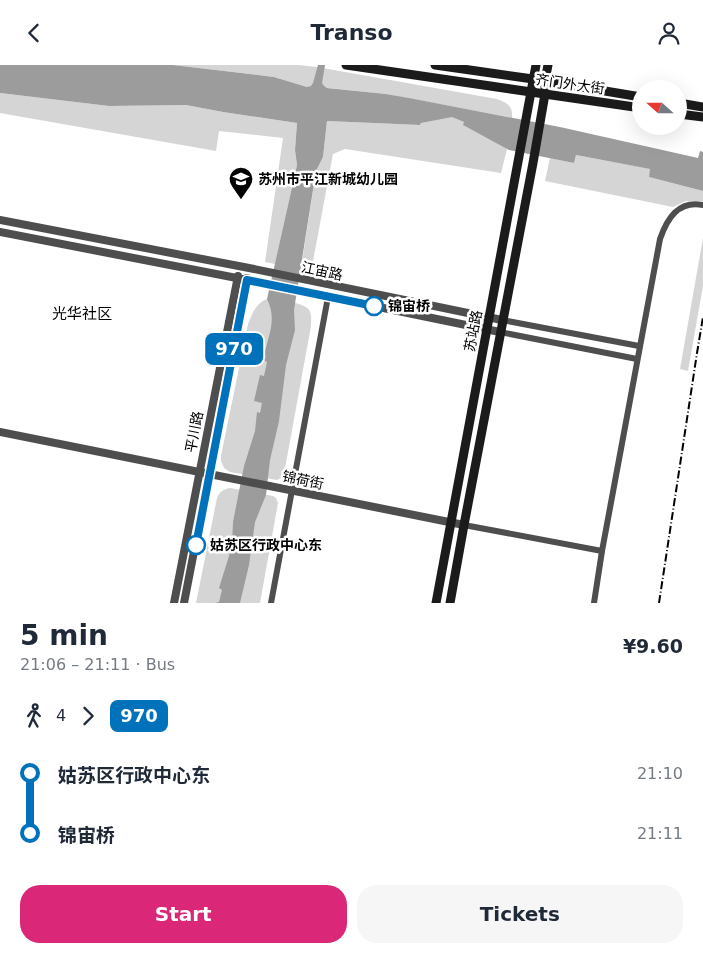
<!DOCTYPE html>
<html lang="en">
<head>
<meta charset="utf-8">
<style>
  body { margin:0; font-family:"DejaVu Sans","Noto Sans SC",sans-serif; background:#f6f6f7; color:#1f2937; height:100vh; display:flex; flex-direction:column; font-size:19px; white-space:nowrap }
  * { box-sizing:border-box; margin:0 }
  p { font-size:16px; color:#747a83 }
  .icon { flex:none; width:28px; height:28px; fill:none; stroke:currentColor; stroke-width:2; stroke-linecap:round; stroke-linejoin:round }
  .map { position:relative; height:538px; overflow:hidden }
  .drawer { display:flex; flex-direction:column; background:#fff; flex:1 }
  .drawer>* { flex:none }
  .badge { padding:0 10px; border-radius:8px; font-size:18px; line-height:32px }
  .needle { width:32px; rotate:291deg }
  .tools { position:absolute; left:632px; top:15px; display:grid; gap:10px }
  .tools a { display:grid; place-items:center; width:55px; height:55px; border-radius:50%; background:#fff; box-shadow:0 5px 20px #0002; font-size:25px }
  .map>.badge { position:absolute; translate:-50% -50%; box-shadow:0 0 0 2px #fff }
  .legs { display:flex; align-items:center; gap:8px; height:55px; padding:0 20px; font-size:16px }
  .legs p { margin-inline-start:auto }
  .headline { display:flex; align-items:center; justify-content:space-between; height:85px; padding:0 20px }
  h1 { font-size:28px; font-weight:600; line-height:38px }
  .cta { display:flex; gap:10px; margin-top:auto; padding:10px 20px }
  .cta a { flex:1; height:58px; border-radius:20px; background:#db2777; color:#fff; font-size:20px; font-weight:600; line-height:58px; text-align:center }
  .cta a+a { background:#f6f6f7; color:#1f2937 }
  ul { padding:0 20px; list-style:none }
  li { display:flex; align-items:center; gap:18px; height:60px; font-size:19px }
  li i { display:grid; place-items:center; width:8px; height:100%; margin:0 6px; background:currentColor }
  li i::after { content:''; width:12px; height:12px; margin:-6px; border:4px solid; border-radius:50%; background:#fff }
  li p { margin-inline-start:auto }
  li:first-child i { background:linear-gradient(#0000 50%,currentColor 0) }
  li:last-child i { background:linear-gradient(currentColor 50%,#0000 0) }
  header { display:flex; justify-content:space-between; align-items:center; height:65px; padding:0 20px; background:#fff; font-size:22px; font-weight:600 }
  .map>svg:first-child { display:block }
  .green { fill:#d5d5d5 }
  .water { fill:#9c9c9c }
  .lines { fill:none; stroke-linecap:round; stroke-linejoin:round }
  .minor { stroke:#4e4e4e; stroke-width:6 }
  .tertiary { stroke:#4e4e4e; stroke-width:8 }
  .secondary { stroke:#1b1b1b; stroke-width:9 }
  .rail { stroke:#000; stroke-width:2; stroke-dasharray:8 2.5 1 2.5; stroke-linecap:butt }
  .line-1-casing { stroke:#fff; stroke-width:11 }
  .line-1 { stroke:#0072bc; stroke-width:8 }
  .stop-1-dot { fill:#fff; stroke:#0072bc; stroke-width:2.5 }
  .labels { text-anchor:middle; stroke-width:5; stroke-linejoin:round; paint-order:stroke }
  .street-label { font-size:14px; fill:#000; stroke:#fff }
  .poi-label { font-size:14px; font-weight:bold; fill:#000; stroke:#fff; text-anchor:start }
  .stop-label { font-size:14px; font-weight:bold; fill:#000; stroke:#fff; text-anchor:start }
  .neighbourhood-label { font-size:15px; fill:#000; stroke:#fff }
</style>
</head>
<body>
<header><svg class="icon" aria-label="back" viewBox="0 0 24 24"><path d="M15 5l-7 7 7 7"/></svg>Transo<svg class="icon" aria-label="person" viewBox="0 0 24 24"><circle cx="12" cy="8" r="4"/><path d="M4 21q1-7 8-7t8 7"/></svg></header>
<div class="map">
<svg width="703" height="538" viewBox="0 0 703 538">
  <rect width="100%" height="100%" fill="#fff"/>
  <g class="green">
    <path d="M 173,0 L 299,0 L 317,2 L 497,34 C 508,38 513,41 512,53 L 386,29 L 329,23 L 307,22 L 274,12 Z"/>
    <path d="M 0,28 L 109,41 L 186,40 L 223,47 L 297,58 L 295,85 L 297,100 L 275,199 L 265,197 L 283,73 L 219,66 L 216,86 L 0,48 Z"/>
    <path d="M 451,51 L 464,57 L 507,84 L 501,108 L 345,84 L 333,89 L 311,207 L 301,204 L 316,106 L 323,92 L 327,56 L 420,60 L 421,58 Z"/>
    <path d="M 576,90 L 651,104 L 649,112 L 703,126 L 703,136 L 686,136 L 673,142 L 545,116 L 550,93 L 574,98 Z"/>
    <path d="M 703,173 L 703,221 L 688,306 L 680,304 Z"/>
    <path d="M 267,234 C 274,233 305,238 309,245 C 312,249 311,256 311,261 L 284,409 L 281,413 L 277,415 L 230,407 L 224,403 L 221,396 L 221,391 L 248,259 C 252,249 256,238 267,234 Z"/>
    <path d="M 230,423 L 273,431 L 276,433 L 278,438 L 260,538 L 196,538 L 217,433 C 219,427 224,424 230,423 Z"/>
  </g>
  <path class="water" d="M 0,0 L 173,0 L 274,12 L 307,22 L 311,21 L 313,18 L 318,0 L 325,0 L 322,18 L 324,21 L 327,23 L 386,29 L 409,33 L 560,62 L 698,93 L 700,86 L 703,87 L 703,126 L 649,112 L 650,104 L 576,90 L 574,98 L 509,85 L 463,60 L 464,57 L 452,52 L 421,58 L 420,60 L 327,56 L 323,92 L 316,106 L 294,245 L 295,265 L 286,300 L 279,356 L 270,395 L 266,430 L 255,457 L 249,500 L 240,538 L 215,538 L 219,537 L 222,525 L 219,523 L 229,491 L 232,480 L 233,457 L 244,401 L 255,366 L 257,347 L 260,348 L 262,338 L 254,336 L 260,310 L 264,311 L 267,297 L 263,295 C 267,273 278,256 267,234 L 297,100 L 295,85 L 297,58 L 223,47 L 186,40 L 109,41 L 0,28 Z"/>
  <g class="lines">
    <g class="minor">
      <path d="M 502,255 L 639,281"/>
      <path d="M 500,267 L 637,294"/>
      <path d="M 464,460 L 602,486"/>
      <path d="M 271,538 L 328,232"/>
      <path d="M 594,538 L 602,486 L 660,174 C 667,154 678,135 703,140"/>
    </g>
    <g class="tertiary">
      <path d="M 0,155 L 249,203 L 502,255"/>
      <path d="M 0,167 L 247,215 L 500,267"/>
      <path d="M 0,367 L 464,460"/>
      <path d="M 174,538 L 238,211"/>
      <path d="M 184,538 L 247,213"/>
    </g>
    <g class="secondary">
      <path d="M 346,0 L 641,43"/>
      <path d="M 435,0 L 533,14 L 641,32"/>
      <path d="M 679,38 L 703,42"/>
      <path d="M 679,49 L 703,52"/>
      <path d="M 436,538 L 536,0"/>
      <path d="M 450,538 L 464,460 L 533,98 L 545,29 L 545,16 L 548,0"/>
    </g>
    <path class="rail" d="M 659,538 L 697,288 L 703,252"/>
  </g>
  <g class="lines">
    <defs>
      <path id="line-1" d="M 196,480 L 247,215 L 374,241"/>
    </defs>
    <use href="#line-1" class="line-1-casing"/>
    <use href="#line-1" class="line-1"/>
  </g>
  <defs>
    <symbol id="school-pin" viewBox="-11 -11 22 30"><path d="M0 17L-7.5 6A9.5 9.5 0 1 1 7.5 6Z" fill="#000" stroke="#fff"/><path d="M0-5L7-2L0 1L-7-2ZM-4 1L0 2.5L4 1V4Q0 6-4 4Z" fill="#fff"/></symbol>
  </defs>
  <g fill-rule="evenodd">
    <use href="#school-pin" x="227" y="100" width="28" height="38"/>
  </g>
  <g class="stop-1-dot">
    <circle cx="374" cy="241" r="9"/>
    <circle cx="196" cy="480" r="9"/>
  </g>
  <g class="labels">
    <g class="street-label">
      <text transform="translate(570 19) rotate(8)" y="5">齐门外大街</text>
      <text transform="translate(322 206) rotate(12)" y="5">江宙路</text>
      <text transform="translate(473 266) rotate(-79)" y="5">苏站路</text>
      <text transform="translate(194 367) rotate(-79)" y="5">平川路</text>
      <text transform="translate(303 415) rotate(12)" y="5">锦荷街</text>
    </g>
    <g class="poi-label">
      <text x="258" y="119">苏州市平江新城幼儿园</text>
    </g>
    <g class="stop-label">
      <text x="388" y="246">锦宙桥</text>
      <text x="210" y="485">姑苏区行政中心东</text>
    </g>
    <g class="neighbourhood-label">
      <text x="82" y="254">光华社区</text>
    </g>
  </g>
</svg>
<div class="tools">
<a><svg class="needle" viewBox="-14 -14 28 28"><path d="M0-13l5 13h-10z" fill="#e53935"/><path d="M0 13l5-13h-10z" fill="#747a83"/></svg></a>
</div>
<b class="badge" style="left:234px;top:284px;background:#0072bc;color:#fff">970</b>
</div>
<section class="drawer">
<div class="headline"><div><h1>5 min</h1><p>21:06 – 21:11 · Bus</p></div><b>¥9.60</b></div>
<div class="legs"><svg class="icon" aria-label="walk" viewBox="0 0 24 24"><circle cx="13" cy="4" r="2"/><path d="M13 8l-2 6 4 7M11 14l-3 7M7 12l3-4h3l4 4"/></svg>4<svg class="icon" aria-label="forward" viewBox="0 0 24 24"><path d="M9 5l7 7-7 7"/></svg><b class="badge" style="background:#0072bc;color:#fff">970</b></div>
<ul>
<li><i style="color:#0072bc"></i><b>姑苏区行政中心东</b><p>21:10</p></li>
<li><i style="color:#0072bc"></i><b>锦宙桥</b><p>21:11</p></li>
</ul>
<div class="cta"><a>Start</a><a>Tickets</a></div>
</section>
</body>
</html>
